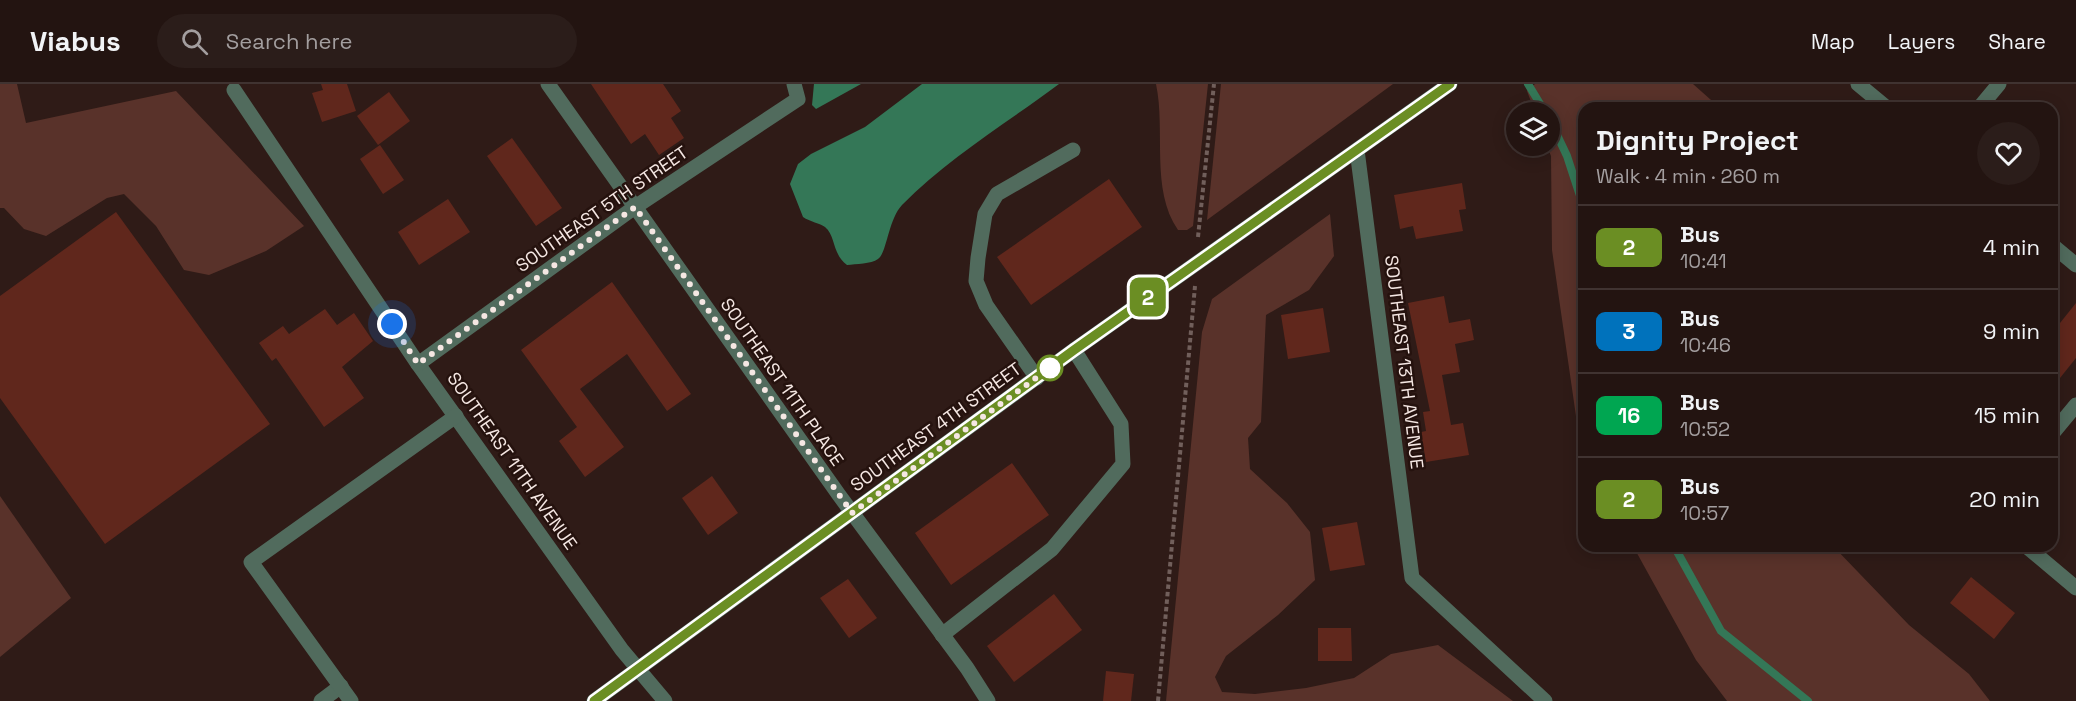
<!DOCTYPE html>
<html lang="en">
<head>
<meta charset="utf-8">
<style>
  body { margin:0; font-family:"Space Grotesk",sans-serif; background:#2b1d1a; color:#f1f3f6; height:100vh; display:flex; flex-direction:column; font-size:22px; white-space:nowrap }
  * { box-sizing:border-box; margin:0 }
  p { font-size:20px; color:#a39e9f }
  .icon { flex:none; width:33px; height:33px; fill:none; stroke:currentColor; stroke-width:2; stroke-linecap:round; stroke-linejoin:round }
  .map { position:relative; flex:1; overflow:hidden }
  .drawer { position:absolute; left:1578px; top:18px; width:480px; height:450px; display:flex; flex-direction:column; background:#231411; border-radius:18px; box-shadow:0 3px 15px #0003,0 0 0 2px #403331 }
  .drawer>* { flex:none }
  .badge { padding:0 12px; border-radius:9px; font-size:21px; line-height:39px }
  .buttons { position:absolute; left:1506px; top:18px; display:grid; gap:12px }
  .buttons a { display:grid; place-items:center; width:54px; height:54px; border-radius:50%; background:#231411; box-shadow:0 3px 15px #0003,0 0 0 2px #403331; font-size:30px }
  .you { position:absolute; width:30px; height:30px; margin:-15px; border:4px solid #fff; border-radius:50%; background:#1a73e8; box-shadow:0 0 0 9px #1a73e833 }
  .map>.badge { position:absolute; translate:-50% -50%; box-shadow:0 0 0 3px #fff }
  .round { display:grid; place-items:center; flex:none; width:63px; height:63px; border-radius:32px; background:#2b1d1a }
  .head { display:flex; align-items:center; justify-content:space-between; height:102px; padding:0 18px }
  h1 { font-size:28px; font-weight:700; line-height:45px }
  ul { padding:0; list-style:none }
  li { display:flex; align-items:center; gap:18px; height:84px; padding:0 18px; border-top:2px solid #403331 }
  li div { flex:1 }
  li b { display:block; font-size:22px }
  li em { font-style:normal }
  li .badge { min-width:66px; font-weight:700; text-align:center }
  header { display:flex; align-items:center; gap:36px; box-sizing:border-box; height:84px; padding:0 30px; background:#231411; border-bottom:2px solid #403331 }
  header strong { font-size:28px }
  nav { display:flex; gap:33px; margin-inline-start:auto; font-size:21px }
  .search { width:420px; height:54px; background:#2b1d1a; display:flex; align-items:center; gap:15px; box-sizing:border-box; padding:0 21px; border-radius:33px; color:#a39e9f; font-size:22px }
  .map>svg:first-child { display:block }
  .green { fill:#59322a }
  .water { fill:#347757 }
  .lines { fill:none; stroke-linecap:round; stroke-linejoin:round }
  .stream { stroke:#347757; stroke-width:8 }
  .building { fill:#60271c }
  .path { stroke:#715f5b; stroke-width:4; stroke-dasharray:4.5 3; stroke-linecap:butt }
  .minor { stroke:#516b5d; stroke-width:15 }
  .line-casing { stroke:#fff; stroke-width:14 }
  .line { stroke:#6b8e23; stroke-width:9 }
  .walk { stroke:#f5e7e3; stroke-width:6; stroke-dasharray:0 10.8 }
  .stop-dot { fill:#fff; stroke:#6b8e23; stroke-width:3 }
  .labels { text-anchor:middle; stroke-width:5; stroke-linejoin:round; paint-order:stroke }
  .street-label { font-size:18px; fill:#f5e7e3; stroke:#25120e }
</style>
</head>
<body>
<header>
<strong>Viabus</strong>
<div class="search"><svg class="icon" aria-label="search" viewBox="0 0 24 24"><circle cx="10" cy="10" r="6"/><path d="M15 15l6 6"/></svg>Search here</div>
<nav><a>Map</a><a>Layers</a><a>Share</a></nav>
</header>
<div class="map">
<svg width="2076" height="617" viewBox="0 0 2076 617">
  <rect width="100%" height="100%" fill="#2f1b17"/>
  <g class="green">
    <path d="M 0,0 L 17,0 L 26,39 L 176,7 L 304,142 L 266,167 L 209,191 L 184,186 L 156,142 L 124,110 L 107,114 L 46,152 L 24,145 L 4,124 L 0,124 Z"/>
    <path d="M 1156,0 L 1208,0 L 1193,142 L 1187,146 L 1178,146 C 1150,105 1166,47 1156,0 Z"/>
    <path d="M 1221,0 L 1393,0 L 1207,136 Z"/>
    <path d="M 1535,0 L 1693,0 L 1720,24 L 1584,24 L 1584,358 L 1578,346 L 1552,166 L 1551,72 L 1547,62 L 1550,62 L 1550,28 L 1535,28 L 1527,7 Z"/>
    <path d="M 1330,130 L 1334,172 L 1309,206 L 1266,231 L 1261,338 L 1248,354 L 1250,385 L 1287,419 L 1310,448 L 1315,496 L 1278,531 L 1226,572 L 1215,593 L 1222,608 L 1255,610 L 1306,604 L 1354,594 L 1391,570 L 1438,561 L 1513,617 L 1166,617 L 1202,248 L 1212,215 Z"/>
    <path d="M 0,412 L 71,514 L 0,573 Z"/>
    <path d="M 1633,462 L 1833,462 L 1909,541 L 1969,590 L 1990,617 L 1727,617 L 1696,576 Z"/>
  </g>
  <g class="water">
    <path d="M 814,0 L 861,0 L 816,25 L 812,21 Z"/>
    <path d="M 922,0 L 1059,0 C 1007,39 948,74 902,121 C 888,136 887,169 878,175 C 871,180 856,180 847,181 C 832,170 836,152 825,143 C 820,139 810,138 803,133 L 790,100 L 798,80 L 811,70 L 865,43 Z"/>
  </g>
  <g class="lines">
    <g class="stream">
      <path d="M 1528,0 L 1545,28"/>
      <path d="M 1550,36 L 1567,72 L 1584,124"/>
      <path d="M 1674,462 L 1721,547 L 1808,617"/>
    </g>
  </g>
  <g class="building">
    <path d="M 321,0 L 347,0 L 356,27 L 322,38 L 312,9 L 323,6 Z"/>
    <path d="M 591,0 L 663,0 L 681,27 L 671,34 L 684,54 L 659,71 L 645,50 L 631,60 Z"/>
    <path d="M 389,8 L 410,37 L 378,61 L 357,32 Z"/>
    <path d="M 512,54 L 562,124 L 536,142 L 487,72 Z"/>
    <path d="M 380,61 L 404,96 L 383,110 L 360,75 Z"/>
    <path d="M 1109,95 L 1142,143 L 1031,221 L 997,173 Z"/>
    <path d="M 1462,99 L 1466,125 L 1459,126 L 1463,147 L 1416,155 L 1413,142 L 1400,145 L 1394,111 Z"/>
    <path d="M 448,115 L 470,148 L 419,181 L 398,148 Z"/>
    <path d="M 116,128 L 270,340 L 105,460 L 0,314 L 0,212 Z"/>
    <path d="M 612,198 L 691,310 L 667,327 L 627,270 L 580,305 L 624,363 L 585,393 L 559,357 L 577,343 L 521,266 Z"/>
    <path d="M 1444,212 L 1449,239 L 1470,235 L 1474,256 L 1455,260 L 1460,288 L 1442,291 L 1451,341 L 1463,339 L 1469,371 L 1426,378 L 1421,348 L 1426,347 L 1423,328 L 1430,327 L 1408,219 Z"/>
    <path d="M 2076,219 L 2076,274 L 2052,304 L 2052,249 Z"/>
    <path d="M 1323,224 L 1330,268 L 1288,275 L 1281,231 Z"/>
    <path d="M 325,225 L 337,241 L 354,229 L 373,257 L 342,283 L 364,314 L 324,343 L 276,274 L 272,277 L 259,259 L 283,242 L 289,250 Z"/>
    <path d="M 1012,379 L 1049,431 L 951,501 L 915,449 Z"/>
    <path d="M 712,392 L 738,429 L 708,451 L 682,414 Z"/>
    <path d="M 1357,438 L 1365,481 L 1330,487 L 1322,444 Z"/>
    <path d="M 1971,493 L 2015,529 L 1994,555 L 1950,519 Z"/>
    <path d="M 848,495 L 877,534 L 849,554 L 820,514 Z"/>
    <path d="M 1054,510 L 1082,546 L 1014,598 L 987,562 Z"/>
    <path d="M 1318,544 L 1351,544 L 1352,577 L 1318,577 Z"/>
    <path d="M 1106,587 L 1134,590 L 1131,617 L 1103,617 Z"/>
  </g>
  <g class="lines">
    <g class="path">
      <path d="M 1198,153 L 1214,0"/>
      <path d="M 1158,617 L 1195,202"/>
    </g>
    <g class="minor">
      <path d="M 548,0 L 839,411 L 967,584 L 988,617"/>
      <path d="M 1858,0 L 1887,24"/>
      <path d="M 234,6 L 418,280 L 622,566 L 665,617"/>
      <path d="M 1979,24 L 1999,0"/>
      <path d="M 1357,66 L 1412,494 L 1545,617"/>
      <path d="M 2052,161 L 2076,181"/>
      <path d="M 418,280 L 635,123 L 798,15 L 794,0"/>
      <path d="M 1037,294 L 986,221 L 976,197 L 978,174 L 985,130 L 997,110 L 1073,66"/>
      <path d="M 2052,350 L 2076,321"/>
      <path d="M 2026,462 L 2076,504"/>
      <path d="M 942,551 L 1052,465 L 1123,380 L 1121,340 L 1074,266"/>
      <path d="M 321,617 L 341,602"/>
      <path d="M 351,617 L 251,478 L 456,332"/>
      <path d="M 594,617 L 1074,266 L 1450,0"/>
    </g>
  </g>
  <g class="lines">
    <defs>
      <path id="line" d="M 594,617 L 1074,266 L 1450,0"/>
    </defs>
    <use href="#line" class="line-casing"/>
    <use href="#line" class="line"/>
    <path class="walk" d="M 392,240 L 418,280 L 635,123 L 852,429 L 1055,280 L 1050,284"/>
  </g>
  <circle class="stop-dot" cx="1050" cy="284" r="12"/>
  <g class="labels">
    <g class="street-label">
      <text transform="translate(602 125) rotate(-35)" y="6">SOUTHEAST 5TH STREET</text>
      <text transform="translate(1404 278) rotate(83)" y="6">SOUTHEAST 13TH AVENUE</text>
      <text transform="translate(782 298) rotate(55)" y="6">SOUTHEAST 11TH PLACE</text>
      <text transform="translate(936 343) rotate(-36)" y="6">SOUTHEAST 4TH STREET</text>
      <text transform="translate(512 377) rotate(55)" y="6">SOUTHEAST 11TH AVENUE</text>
    </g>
  </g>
</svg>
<div class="buttons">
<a><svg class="icon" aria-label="layers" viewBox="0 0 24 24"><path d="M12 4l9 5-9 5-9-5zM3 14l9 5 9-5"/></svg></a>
</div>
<div class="you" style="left:392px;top:240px"></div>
<b class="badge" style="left:1148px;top:213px;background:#6b8e23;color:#fff">2</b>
<section class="drawer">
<div class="head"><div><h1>Dignity Project</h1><p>Walk · 4 min · 260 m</p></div><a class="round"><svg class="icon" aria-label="heart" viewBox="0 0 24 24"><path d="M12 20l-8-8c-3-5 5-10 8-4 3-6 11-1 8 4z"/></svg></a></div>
<ul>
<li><span class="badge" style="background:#6b8e23;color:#fff">2</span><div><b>Bus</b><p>10:41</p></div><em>4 min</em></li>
<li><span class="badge" style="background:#0072bc;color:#fff">3</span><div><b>Bus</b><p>10:46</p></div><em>9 min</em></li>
<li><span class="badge" style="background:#00a651;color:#fff">16</span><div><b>Bus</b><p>10:52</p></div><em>15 min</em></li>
<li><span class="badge" style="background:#6b8e23;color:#fff">2</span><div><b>Bus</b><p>10:57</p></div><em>20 min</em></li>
</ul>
</section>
</div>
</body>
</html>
